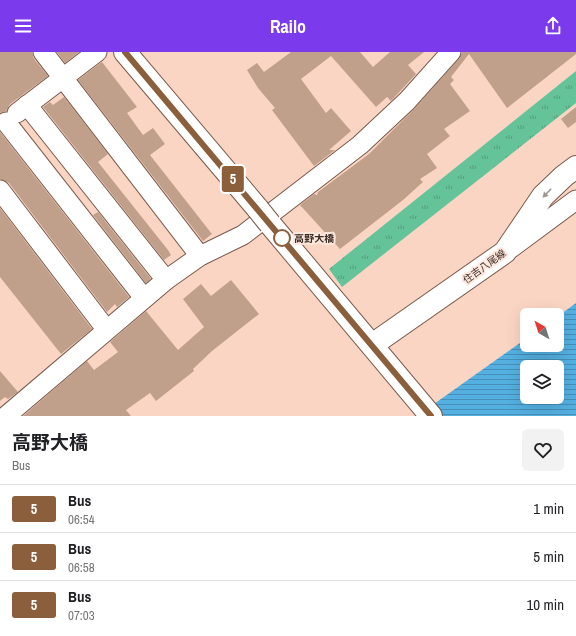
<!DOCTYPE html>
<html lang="en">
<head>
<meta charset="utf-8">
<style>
  body { margin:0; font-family:"Archivo Narrow","Noto Sans JP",sans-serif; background:#f2f2f2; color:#202124; height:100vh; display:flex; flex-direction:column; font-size:15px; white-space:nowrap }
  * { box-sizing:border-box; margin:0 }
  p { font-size:13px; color:#757577 }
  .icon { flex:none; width:22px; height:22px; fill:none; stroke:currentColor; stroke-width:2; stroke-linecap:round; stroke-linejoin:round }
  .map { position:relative; height:364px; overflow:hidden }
  .details { display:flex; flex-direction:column; background:#fff; flex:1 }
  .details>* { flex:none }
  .badge { padding:0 8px; border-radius:3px; font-size:14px; line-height:26px }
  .needle { width:26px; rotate:321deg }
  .buttons { position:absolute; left:520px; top:256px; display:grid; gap:8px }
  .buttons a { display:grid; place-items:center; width:44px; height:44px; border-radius:6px; background:#fff; box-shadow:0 4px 16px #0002; font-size:20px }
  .map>.badge { position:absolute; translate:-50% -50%; box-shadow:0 0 0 2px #fff }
  .round { display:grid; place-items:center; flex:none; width:42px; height:42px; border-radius:6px; background:#f2f2f2 }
  .headline { display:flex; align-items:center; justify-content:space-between; height:68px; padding:0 12px }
  h1 { font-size:19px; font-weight:700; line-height:30px }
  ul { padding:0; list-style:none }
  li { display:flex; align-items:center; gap:12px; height:48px; padding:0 12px; border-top:1px solid #e0e0e0 }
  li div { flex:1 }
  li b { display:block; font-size:15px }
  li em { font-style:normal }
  li .badge { min-width:44px; font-weight:700; text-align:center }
  header { display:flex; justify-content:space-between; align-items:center; height:52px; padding:0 12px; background:#7c3aed; color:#fff; font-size:18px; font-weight:700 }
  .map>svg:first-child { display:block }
  .grass { fill:url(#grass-tufts) }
  .water { fill:url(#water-rules); fill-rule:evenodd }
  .building { fill:#c0a08a }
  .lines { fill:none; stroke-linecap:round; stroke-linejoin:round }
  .minor-casing { stroke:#795a4b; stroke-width:21 }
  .major-casing { stroke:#795a4b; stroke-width:24 }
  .minor { stroke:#fff; stroke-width:19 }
  .major { stroke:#fff; stroke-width:22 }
  .major-bridge-casing { stroke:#795a4b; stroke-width:24; stroke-linecap:butt }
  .major-bridge { stroke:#fff; stroke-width:22 }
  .oneway { fill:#9c9692 }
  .line-casing { stroke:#fff; stroke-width:9 }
  .line { stroke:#8b5e3c; stroke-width:6 }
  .stop-dot { fill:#fff; stroke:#8b5e3c; stroke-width:2 }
  .labels { text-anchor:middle; stroke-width:4; stroke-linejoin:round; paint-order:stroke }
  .stop-label { font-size:10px; font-weight:bold; fill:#3a2c25; stroke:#fde6dc; text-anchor:start }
  .street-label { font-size:10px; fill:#3a2c25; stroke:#fde6dc }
</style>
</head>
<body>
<header><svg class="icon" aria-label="menu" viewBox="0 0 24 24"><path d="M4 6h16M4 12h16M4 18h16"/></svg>Railo<svg class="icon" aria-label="share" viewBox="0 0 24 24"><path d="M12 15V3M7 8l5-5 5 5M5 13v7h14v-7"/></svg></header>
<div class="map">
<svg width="576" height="364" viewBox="0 0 576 364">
  <defs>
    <pattern id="grass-tufts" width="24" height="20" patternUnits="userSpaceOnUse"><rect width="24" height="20" fill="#64c398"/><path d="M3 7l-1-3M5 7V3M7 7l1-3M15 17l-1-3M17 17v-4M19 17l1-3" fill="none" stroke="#539f7c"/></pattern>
    <pattern id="water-rules" width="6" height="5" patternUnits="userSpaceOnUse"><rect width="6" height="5" fill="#54b0e1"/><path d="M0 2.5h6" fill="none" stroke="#478fb6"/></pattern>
  </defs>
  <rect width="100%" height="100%" fill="#fbd5c4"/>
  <path class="grass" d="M 576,19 L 576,51 L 342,235 L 329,217 Z"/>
  <path class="water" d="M 576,251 L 576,364 L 417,364 L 527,286 L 527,293 L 557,293 L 557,265 ZM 527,315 L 557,315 L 557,345 L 527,345 Z"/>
  <g class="building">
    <path d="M 0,0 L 32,0 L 34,7 L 48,24 L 10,52 L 6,59 L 0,61 Z"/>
    <path d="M 57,0 L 79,0 L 65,11 Z"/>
    <path d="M 291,0 L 360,0 L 373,15 L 390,0 L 424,0 L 408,13 L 416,22 L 391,49 L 387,45 L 376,55 L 331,4 L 301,27 L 326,61 L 331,56 L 351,79 L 329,98 L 335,98 L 314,114 L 272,58 L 275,56 L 258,36 L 247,18 L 257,11 L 264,20 Z"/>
    <path d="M 462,0 L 576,0 L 576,2 L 507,56 L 469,2 L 451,25 L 454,28 L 450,32 L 470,59 L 444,77 L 450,84 L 427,102 L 437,116 L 420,127 L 423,130 L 403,148 L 340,197 L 300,153 L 314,142 L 317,143 L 318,140 L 369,102 L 415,56 L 459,7 Z"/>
    <path d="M 102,10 L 137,55 L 127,61 L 143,83 L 153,76 L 165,92 L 150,103 L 212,182 L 203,189 L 78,28 Z"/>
    <path d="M 64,45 L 108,102 L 98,110 L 168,198 L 171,203 L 164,208 L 43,55 L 50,50 L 53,53 Z"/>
    <path d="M 576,55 L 576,70 L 568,76 L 561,67 Z"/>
    <path d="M 0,80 L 129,245 L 117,255 L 115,252 L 107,260 L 9,131 L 0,127 Z"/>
    <path d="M 0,156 L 92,277 L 61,302 L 0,225 Z"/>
    <path d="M 98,160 L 151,227 L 146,231 L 93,163 Z"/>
    <path d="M 231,228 L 259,262 L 212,299 L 193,317 L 194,319 L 156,349 L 150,341 L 126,358 L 131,364 L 23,364 L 87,309 L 94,318 L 118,300 L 110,290 L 146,259 L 178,298 L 204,275 L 183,247 L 201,232 L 211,244 Z"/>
    <path d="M 0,319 L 18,340 L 8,347 L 5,345 L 0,349 Z"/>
  </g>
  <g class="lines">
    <defs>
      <g id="minor">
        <path d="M 43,0 L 200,204"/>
        <path d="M 27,53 L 166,228"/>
        <path d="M 17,61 L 97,0"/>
        <path d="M 6,70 L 144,246"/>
        <path d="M 0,138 L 106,277"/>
        <path d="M 511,196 L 576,148"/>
        <path d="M 6,364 L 166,228 L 200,204 L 243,183 L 360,93 L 407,49 L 451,0"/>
      </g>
      <g id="major">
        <path d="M 125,0 L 258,157"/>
        <path d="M 270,172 L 431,364"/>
        <path d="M 372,293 L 505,200 L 543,144 L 564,124 L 576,115"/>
      </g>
    </defs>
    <use href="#minor" class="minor-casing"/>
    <use href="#major" class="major-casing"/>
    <use href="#minor" class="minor"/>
    <use href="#major" class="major"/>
    <defs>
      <path id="major-bridge" d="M 258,157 L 270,172"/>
    </defs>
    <use href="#major-bridge" class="major-bridge-casing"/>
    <use href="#major-bridge" class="major-bridge"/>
  </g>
  <defs><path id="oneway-solid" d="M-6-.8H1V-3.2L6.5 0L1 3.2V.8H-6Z"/></defs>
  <use class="oneway" href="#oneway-solid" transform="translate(547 141) rotate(134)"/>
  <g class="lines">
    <defs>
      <path id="line" d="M 125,0 L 431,364"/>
    </defs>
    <use href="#line" class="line-casing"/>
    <use href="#line" class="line"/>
  </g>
  <circle class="stop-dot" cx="282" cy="186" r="8"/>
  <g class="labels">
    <g class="stop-label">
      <text x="294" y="190">高野大橋</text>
    </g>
    <g class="street-label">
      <text transform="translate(484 214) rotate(-36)" y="4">住吉八尾線</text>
    </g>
  </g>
</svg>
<div class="buttons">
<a><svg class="needle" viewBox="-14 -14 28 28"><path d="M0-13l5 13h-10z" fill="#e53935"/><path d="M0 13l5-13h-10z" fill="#757577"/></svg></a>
<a><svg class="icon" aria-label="layers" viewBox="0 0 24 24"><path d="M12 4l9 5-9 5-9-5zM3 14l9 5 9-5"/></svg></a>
</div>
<b class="badge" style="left:233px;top:127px;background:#8b5e3c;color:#fff">5</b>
</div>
<section class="details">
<div class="headline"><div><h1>高野大橋</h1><p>Bus</p></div><a class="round"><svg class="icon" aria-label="heart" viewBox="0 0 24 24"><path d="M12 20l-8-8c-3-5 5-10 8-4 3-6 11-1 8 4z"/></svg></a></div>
<ul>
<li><span class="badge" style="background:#8b5e3c;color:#fff">5</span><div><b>Bus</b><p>06:54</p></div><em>1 min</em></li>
<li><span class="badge" style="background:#8b5e3c;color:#fff">5</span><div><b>Bus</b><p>06:58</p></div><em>5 min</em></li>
<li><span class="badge" style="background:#8b5e3c;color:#fff">5</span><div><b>Bus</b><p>07:03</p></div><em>10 min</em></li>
</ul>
</section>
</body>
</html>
